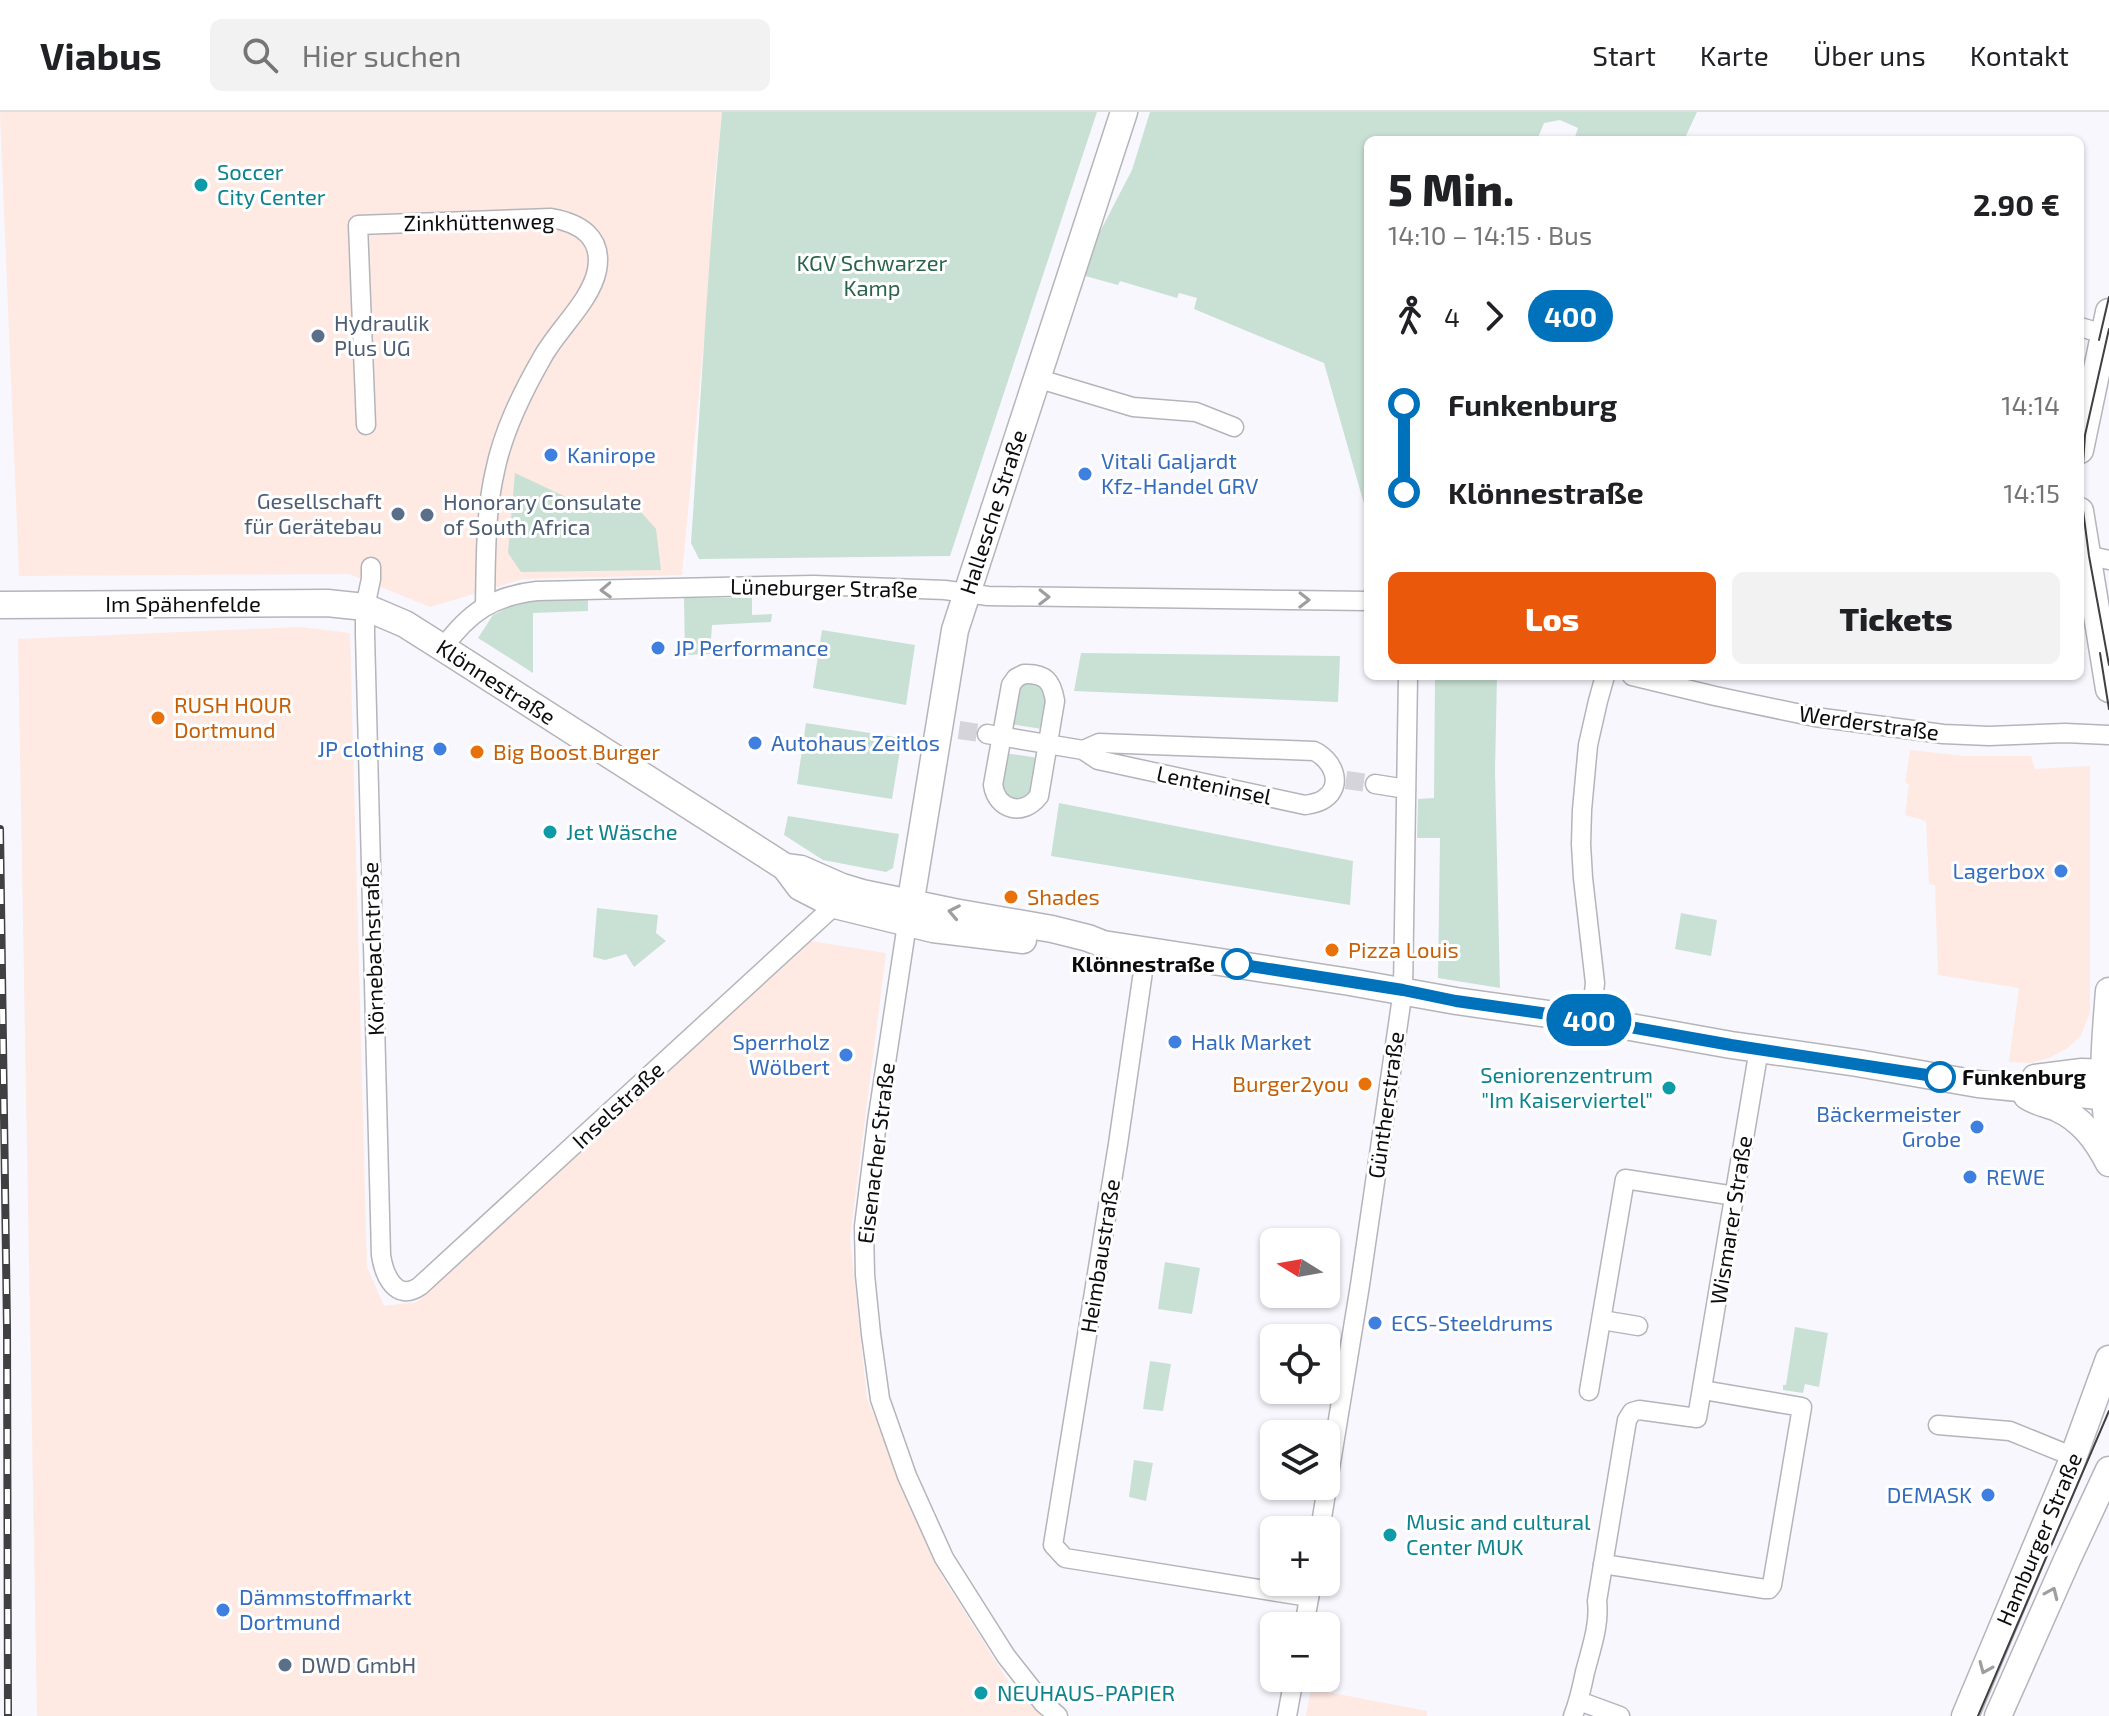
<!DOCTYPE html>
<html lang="de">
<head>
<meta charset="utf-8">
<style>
  body { margin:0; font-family:"Exo 2",sans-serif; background:#f2f2f2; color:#202124; height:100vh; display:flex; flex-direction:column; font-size:30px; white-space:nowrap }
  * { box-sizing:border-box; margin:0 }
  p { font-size:26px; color:#757577 }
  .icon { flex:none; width:44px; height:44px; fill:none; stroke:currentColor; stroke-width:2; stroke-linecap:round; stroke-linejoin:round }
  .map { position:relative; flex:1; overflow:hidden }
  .details { position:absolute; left:1364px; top:24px; width:720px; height:544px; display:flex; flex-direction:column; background:#fff; border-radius:12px; box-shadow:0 2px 6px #0004 }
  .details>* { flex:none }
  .badge { padding:0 16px; border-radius:26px; font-size:28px; line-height:52px }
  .needle { width:52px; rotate:281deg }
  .buttons { position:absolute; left:1260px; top:1116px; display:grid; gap:16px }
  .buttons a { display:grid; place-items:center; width:80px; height:80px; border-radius:12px; background:#fff; box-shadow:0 2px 6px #0004; font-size:40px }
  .map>.badge { position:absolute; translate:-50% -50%; box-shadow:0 0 0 4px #fff }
  .legs { display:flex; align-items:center; gap:12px; height:88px; padding:0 24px; font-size:26px }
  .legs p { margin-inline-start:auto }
  .summary { display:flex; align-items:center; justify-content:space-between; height:136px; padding:0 24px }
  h1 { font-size:44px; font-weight:800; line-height:60px }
  .action { display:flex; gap:16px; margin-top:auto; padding:16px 24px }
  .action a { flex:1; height:92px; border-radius:12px; background:#ea580c; color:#fff; font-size:32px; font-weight:800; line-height:92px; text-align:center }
  .action a+a { background:#f2f2f2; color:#202124 }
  ul { padding:0 24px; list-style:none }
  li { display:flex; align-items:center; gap:28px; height:88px; font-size:30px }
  li i { display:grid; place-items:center; width:12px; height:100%; margin:0 10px; background:currentColor }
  li i::after { content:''; width:20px; height:20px; margin:-10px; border:6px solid; border-radius:50%; background:#fff }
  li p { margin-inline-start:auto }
  li:first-child i { background:linear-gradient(#0000 50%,currentColor 0) }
  li:last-child i { background:linear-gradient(currentColor 50%,#0000 0) }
  header { display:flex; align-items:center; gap:48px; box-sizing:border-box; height:112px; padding:0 40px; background:#fff; border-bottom:2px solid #e0e0e0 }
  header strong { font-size:38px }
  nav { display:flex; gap:44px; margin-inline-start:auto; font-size:28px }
  .search { width:560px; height:72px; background:#f2f2f2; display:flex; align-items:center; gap:20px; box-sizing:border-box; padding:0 28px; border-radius:12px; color:#757577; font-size:30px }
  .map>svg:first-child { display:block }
  .industrial { fill:#fee9e3 }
  .green { fill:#c9e1d4 }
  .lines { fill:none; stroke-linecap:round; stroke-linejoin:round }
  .street-tunnel { stroke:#d5d4da; stroke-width:18; stroke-dasharray:18 9; stroke-linecap:butt }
  .street-casing { stroke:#b4b4bb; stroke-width:21 }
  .secondary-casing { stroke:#b4b4bb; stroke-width:29 }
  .street { stroke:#fff; stroke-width:18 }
  .secondary { stroke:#fff; stroke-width:26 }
  .tram { stroke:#403f42; stroke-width:2 }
  .rail-casing { stroke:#403f42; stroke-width:8 }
  .rail { stroke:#fff; stroke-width:5; stroke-dasharray:15; stroke-linecap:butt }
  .oneway { stroke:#9e9e9f }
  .line-1-casing { stroke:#fff; stroke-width:18 }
  .line-1 { stroke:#0072bc; stroke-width:12 }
  .culture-dot { fill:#0f9aa8; stroke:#fff; stroke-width:3 }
  .service-dot { fill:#5c6f8a; stroke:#fff; stroke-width:3 }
  .shop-dot { fill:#3f7fe0; stroke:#fff; stroke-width:3 }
  .food-dot { fill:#e8710a; stroke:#fff; stroke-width:3 }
  .stop-1-dot { fill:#fff; stroke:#0072bc; stroke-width:4 }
  .labels { text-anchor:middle; stroke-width:6; stroke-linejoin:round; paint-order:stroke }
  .culture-label { font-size:22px; fill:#0d838f; stroke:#fff; text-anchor:start }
  .street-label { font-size:22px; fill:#0c0c0e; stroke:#fff }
  .park-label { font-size:22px; fill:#29644b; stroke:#fff }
  .service-label { font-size:22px; fill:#4e5e75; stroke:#fff; text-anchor:start }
  .shop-label { font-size:22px; fill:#366cbe; stroke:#fff; text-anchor:start }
  .food-label { font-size:22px; fill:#c56008; stroke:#fff; text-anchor:start }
  .stop-label { font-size:22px; font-weight:bold; fill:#0c0c0e; stroke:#fff; text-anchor:end }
</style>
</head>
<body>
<header>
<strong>Viabus</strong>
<div class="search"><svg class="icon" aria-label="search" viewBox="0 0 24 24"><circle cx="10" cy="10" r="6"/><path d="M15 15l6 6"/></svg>Hier suchen</div>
<nav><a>Start</a><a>Karte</a><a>Über uns</a><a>Kontakt</a></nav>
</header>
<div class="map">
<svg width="2109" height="1604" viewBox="0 0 2109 1604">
  <rect width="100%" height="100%" fill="#f8f7fe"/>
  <g class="industrial">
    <path d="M 0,0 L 722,0 L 713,83 L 710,165 L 682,463 L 523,467 L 430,495 L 349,462 L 19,464 Z"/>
    <path d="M 300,515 L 350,521 L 367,1155 L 384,1194 L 417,1190 L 810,829 L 886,841 L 850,1126 L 867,1287 L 942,1464 L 1013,1577 L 1042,1604 L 37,1604 L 18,527 Z"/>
    <path d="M 1910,638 L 1965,644 L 2031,644 L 2035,657 L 2090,654 L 2090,901 L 2080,925 L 2066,937 L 2049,946 L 2031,951 L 2009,950 L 2019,876 L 1938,863 L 1935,773 L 1929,772 L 1926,709 L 1905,703 L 1909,672 L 1905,671 Z"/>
    <path d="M 1311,1577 L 1427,1599 L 1427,1604 L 1306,1604 Z"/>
  </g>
  <g class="green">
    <path d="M 722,0 L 1097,0 L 950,444 L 699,447 L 691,431 C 701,287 708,143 722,0 Z"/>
    <path d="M 1150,0 L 1697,0 L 1684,28 L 1574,28 L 1578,16 L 1560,8 L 1544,11 L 1537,28 L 1368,28 L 1368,406 L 1324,251 L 1194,197 L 1197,186 L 1179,181 L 1177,186 L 1120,169 L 1118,173 L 1078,162 L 1132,58 Z"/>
    <path d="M 515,361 L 581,392 L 640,399 L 656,417 L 661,458 L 521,460 L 508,441 Z"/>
    <path d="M 684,486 L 752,486 L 752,503 L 772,502 L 771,510 L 712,513 L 710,542 L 685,543 Z"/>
    <path d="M 588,487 L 588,499 L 533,501 L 533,561 L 478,526 L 493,503 L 522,489 Z"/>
    <path d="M 822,518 L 915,533 L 906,593 L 813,576 Z"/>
    <path d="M 1081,541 L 1340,544 L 1338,590 L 1074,579 Z"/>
    <path d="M 1435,564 L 1497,564 L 1495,659 L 1500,876 L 1438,866 L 1440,726 L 1417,726 L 1418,687 L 1434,686 Z"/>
    <path d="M 1032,567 L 1049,578 L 1042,617 L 1009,612 L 1017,574 Z"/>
    <path d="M 806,611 L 902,626 L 892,687 L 797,672 Z"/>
    <path d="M 1005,641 L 1039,646 L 1031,686 L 1011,689 L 999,678 Z"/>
    <path d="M 1059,691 L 1353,749 L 1350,793 L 1051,744 Z"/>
    <path d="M 788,704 L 899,722 L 893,756 L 886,760 L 823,748 L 784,723 Z"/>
    <path d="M 597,796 L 658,803 L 656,821 L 666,829 L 634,855 L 626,842 L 605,848 L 593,845 Z"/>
    <path d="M 1681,801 L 1717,808 L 1711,844 L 1675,837 Z"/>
    <path d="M 1165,1150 L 1200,1156 L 1192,1202 L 1158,1197 Z"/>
    <path d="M 1795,1215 L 1828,1221 L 1819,1275 L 1805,1272 L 1803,1281 L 1783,1278 L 1783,1273 L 1786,1273 Z"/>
    <path d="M 1150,1249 L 1171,1252 L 1163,1299 L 1143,1297 Z"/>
    <path d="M 1134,1348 L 1153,1351 L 1146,1389 L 1129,1385 Z"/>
  </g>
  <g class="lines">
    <g class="street-tunnel">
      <path d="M 959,618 L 987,622"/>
      <path d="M 1346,668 L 1375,672"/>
    </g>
    <defs>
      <g id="street">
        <path d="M 2080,215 L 2104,222"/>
        <path d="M 1036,266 L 1133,295 L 1196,300 L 1234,315"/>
        <path d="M 366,313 L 358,113 L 551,106 C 580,111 603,125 597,158 C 591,189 557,218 542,246 C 522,281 503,319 495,359 C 485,402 486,448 485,493"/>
        <path d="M 2086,443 L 2109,448"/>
        <path d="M 371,455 L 371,467 L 365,495 L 365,522 L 381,1143 C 384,1163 396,1191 420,1174 L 835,793"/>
        <path d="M 443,536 C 469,500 493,484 537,479 L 814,473 L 945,478 L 988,484 L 1368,489"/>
        <path d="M 1024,562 C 1046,561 1052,570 1055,589 L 1039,684 C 1023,705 997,698 993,673 L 1011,573 L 1016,566 Z"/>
        <path d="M 1632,564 L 1715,584 L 1815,605 L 1943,622 L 1989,624 L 2065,621 L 2109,623"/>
        <path d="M 987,622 L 1083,638 L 1098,648 L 1305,693 C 1311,692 1319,691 1324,687 C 1345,673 1332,647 1314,639 L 1099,631 L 1083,638"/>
        <path d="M 1375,672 L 1406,677"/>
        <path d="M 907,812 L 877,1010 L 864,1114 L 865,1163 L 871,1222 L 880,1287 L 907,1364 L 944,1446 L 1006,1544 L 1043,1591 L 1058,1604"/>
        <path d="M 1146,839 L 1118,1032 L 1053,1433 L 1065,1446 L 1309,1485"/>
        <path d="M 1591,908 L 1595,871 L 1583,766 L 1581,732 L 1582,698 L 1588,633 L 1598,589 L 1605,564"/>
        <path d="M 1602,1208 L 1638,1214"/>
        <path d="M 1589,1279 L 1625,1067 L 1735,1084"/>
        <path d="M 1938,1313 L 2010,1319 L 2074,1345"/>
        <path d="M 1320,1418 L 1360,1173 L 1403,878 L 1408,564"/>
        <path d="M 1603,1452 L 1765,1477 L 1769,1477 L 1772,1473 L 1802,1295 L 1703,1278"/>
        <path d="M 1304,1514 L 1312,1470"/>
        <path d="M 1579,1589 L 1620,1604"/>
        <path d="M 1287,1604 L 1294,1566"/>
        <path d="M 1573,1604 C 1579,1589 1582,1575 1585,1560 C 1591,1537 1600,1512 1597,1489 L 1627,1308 L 1632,1300 L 1639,1298 L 1697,1306 L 1759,937"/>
      </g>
      <g id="secondary">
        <path d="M 2080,338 L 2109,200"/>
        <path d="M 2080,399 L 2109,577"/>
        <path d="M 0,493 L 327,491 L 365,495 L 405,512 L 443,536 L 785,755 L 800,775 L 835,793 L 933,817 L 1023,828"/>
        <path d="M 785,755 L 801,757 L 842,775 L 862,781 L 954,800 L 1052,817 L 1088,826 L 1103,832 L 1350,870 L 1456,889 L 1591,908 L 1731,933 L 1857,951 L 1978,972 L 2109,985"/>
        <path d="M 908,806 L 955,518 L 1124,0"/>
        <path d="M 2109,879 C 2105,927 2101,973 2109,1022"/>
        <path d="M 2035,966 L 2082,960 L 2109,961"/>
        <path d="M 2027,984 C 2036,990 2047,992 2057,996 C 2082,1007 2097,1028 2109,1051"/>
        <path d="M 1965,1604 L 2070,1354 L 2109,1247"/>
        <path d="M 1998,1604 L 2067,1448 L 2109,1358"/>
      </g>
    </defs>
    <use href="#street" class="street-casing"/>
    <use href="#secondary" class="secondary-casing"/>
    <use href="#street" class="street"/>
    <use href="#secondary" class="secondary"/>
    <g class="tram">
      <path d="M 2109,217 L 2085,323 L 2081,383 L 2089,444 L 2109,553"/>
      <path d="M 2099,228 L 2109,185"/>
      <path d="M 2100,541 L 2109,597"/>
      <path d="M 1978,1604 L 2109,1299"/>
    </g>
    <defs>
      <path id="rail" d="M 0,717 L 7,1217 L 8,1604"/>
    </defs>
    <use href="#rail" class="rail-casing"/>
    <use href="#rail" class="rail"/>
  </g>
  <defs><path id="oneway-chevron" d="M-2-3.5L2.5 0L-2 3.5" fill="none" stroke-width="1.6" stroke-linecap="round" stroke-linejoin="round" transform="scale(2)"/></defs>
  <g class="oneway">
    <use href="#oneway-chevron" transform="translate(606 478) rotate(178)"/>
    <use href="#oneway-chevron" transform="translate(1044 485) rotate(1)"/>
    <use href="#oneway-chevron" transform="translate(1304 488) rotate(1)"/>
    <use href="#oneway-chevron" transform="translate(954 800) rotate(-169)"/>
    <use href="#oneway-chevron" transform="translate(2052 1481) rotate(-66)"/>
    <use href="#oneway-chevron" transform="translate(1985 1556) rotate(113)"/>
  </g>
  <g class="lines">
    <defs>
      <path id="line-1" d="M 1237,852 L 1403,878 L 1456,889 L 1591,908 L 1731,933 L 1940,965"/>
    </defs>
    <use href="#line-1" class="line-1-casing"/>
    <use href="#line-1" class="line-1"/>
  </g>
  <g class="culture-dot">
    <circle cx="201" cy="73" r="8"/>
    <circle cx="550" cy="720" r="8"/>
    <circle cx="1669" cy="976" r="8"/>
    <circle cx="1390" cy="1423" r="8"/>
    <circle cx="981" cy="1581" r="8"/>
  </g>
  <g class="service-dot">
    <circle cx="318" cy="224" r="8"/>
    <circle cx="398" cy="402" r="8"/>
    <circle cx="427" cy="403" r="8"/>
    <circle cx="285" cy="1553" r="8"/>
  </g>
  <g class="shop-dot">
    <circle cx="551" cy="343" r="8"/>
    <circle cx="1085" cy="362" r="8"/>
    <circle cx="658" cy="536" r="8"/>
    <circle cx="755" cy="631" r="8"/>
    <circle cx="440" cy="637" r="8"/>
    <circle cx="2061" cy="759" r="8"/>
    <circle cx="1175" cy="930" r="8"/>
    <circle cx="846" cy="943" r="8"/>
    <circle cx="1977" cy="1015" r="8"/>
    <circle cx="1970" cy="1065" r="8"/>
    <circle cx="1375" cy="1211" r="8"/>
    <circle cx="1988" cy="1383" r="8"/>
    <circle cx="223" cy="1498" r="8"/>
  </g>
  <g class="food-dot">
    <circle cx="158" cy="606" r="8"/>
    <circle cx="477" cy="640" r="8"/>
    <circle cx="1011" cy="785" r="8"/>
    <circle cx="1332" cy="838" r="8"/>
    <circle cx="1365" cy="972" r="8"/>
  </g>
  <g class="stop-1-dot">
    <circle cx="1237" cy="852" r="14"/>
    <circle cx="1940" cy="965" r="14"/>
  </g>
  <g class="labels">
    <g class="culture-label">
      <text x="217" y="68">Soccer<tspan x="217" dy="25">City Center</tspan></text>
      <text x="566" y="728">Jet Wäsche</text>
      <text x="1653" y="971" text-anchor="end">Seniorenzentrum<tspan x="1653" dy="25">"Im Kaiserviertel"</tspan></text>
      <text x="1406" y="1418">Music and cultural<tspan x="1406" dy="25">Center MUK</tspan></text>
      <text x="997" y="1589">NEUHAUS-PAPIER</text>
    </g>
    <g class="street-label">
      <text transform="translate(479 110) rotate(-1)" y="8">Zinkhüttenweg</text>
      <text transform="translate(993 400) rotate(-72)" y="8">Hallesche Straße</text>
      <text transform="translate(824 476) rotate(1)" y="8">Lüneburger Straße</text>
      <text x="183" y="500">Im Spähenfelde</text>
      <text transform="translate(496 570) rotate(33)" y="8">Klönnestraße</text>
      <text transform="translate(1869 611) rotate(8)" y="8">Werderstraße</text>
      <text transform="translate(1214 673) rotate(12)" y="8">Lenteninsel</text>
      <text transform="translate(373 837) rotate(-92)" y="8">Körnebachstraße</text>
      <text transform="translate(618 993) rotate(-43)" y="8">Inselstraße</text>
      <text transform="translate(1386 993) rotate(-82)" y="8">Güntherstraße</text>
      <text transform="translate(876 1041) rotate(-83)" y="8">Eisenacher Straße</text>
      <text transform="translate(1731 1108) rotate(-81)" y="8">Wismarer Straße</text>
      <text transform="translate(1100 1144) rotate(-81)" y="8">Heimbaustraße</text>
      <text transform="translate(2039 1427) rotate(-67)" y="8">Hamburger Straße</text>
    </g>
    <g class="park-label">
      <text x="872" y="159">KGV Schwarzer<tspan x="872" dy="25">Kamp</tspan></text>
    </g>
    <g class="service-label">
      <text x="334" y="219">Hydraulik<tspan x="334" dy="25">Plus UG</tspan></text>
      <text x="382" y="397" text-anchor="end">Gesellschaft<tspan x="382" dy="25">für Gerätebau</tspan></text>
      <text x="443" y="398">Honorary Consulate<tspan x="443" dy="25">of South Africa</tspan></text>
      <text x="301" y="1561">DWD GmbH</text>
    </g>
    <g class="shop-label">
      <text x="567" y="351">Kanirope</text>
      <text x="1101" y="357">Vitali Galjardt<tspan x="1101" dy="25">Kfz-Handel GRV</tspan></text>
      <text x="674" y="544">JP Performance</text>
      <text x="771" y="639">Autohaus Zeitlos</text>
      <text x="424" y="645" text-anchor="end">JP clothing</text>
      <text x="2045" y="767" text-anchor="end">Lagerbox</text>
      <text x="830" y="938" text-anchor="end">Sperrholz<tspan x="830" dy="25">Wölbert</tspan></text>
      <text x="1191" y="938">Halk Market</text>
      <text x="1961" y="1010" text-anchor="end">Bäckermeister<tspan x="1961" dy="25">Grobe</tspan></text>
      <text x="1986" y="1073">REWE</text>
      <text x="1391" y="1219">ECS-Steeldrums</text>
      <text x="1972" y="1391" text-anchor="end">DEMASK</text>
      <text x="239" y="1493">Dämmstoffmarkt<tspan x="239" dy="25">Dortmund</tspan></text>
    </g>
    <g class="food-label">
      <text x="174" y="601">RUSH HOUR<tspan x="174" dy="25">Dortmund</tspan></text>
      <text x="493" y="648">Big Boost Burger</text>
      <text x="1027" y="793">Shades</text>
      <text x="1348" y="846">Pizza Louis</text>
      <text x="1349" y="980" text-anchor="end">Burger2you</text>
    </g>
    <g class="stop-label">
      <text x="1215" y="860">Klönnestraße</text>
      <text x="1962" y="973" text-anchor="start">Funkenburg</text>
    </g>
  </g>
</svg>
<div class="buttons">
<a><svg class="needle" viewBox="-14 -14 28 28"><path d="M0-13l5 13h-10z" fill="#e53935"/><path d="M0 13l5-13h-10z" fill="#757577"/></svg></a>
<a><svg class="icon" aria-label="locate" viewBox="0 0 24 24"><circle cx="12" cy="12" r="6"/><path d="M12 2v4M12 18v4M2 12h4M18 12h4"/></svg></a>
<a><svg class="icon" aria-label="layers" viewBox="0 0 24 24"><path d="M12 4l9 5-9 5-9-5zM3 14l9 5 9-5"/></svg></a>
<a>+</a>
<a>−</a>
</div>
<b class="badge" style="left:1589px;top:908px;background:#0072bc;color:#fff">400</b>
<section class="details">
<div class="summary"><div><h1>5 Min.</h1><p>14:10 – 14:15 · Bus</p></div><b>2.90 €</b></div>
<div class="legs"><svg class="icon" aria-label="walk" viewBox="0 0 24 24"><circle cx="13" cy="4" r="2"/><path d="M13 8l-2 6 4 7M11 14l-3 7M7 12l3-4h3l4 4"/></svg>4<svg class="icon" aria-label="forward" viewBox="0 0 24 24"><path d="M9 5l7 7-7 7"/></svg><b class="badge" style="background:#0072bc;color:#fff">400</b></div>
<ul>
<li><i style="color:#0072bc"></i><b>Funkenburg</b><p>14:14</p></li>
<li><i style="color:#0072bc"></i><b>Klönnestraße</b><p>14:15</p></li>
</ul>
<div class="action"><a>Los</a><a>Tickets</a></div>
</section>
</div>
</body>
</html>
